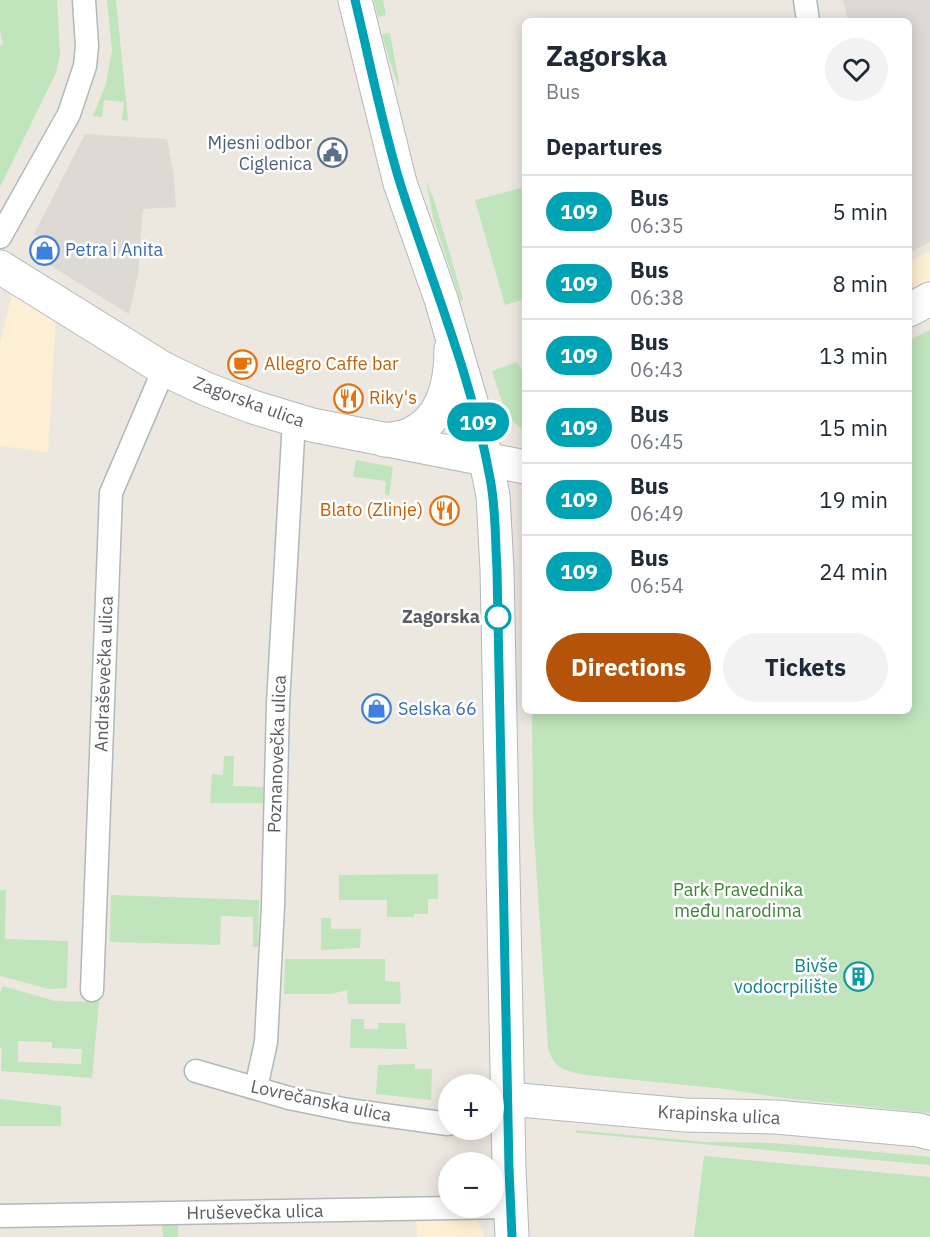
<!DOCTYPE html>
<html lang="en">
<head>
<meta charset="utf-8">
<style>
  body { margin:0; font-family:"IBM Plex Sans",sans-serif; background:#f2f2f3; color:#1f2937; height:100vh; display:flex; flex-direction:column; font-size:22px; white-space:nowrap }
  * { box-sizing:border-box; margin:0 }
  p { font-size:20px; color:#747a83 }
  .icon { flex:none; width:33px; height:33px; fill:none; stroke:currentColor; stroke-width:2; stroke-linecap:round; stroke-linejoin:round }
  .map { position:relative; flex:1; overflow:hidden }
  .details { position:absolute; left:522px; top:18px; width:390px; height:696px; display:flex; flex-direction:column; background:#fff; border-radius:9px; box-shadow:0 3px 15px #0003 }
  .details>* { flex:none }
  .badge { padding:0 12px; border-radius:20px; font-size:21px; line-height:39px }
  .tools { position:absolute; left:438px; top:1074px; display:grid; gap:12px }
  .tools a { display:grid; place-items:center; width:66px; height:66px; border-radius:50%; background:#fff; box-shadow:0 3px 15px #0003; font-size:30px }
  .map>.badge { position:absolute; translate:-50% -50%; box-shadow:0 0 0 3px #fff }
  h2 { padding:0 24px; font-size:22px; line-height:54px }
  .round { display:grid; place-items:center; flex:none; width:63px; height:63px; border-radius:32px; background:#f2f2f3 }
  .head { display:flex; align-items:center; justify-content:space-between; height:102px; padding:0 24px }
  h1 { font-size:28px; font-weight:700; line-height:45px }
  .cta { display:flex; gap:12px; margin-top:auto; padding:12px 24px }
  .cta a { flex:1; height:69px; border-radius:36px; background:#b45309; color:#fff; font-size:24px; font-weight:700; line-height:69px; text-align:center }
  .cta a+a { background:#f2f2f3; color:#1f2937 }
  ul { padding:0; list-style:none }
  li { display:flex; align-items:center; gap:18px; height:72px; padding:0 24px; border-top:2px solid #e0e1e3 }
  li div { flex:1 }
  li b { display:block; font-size:22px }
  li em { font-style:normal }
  li .badge { min-width:66px; font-weight:700; text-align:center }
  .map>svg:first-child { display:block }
  .commercial { fill:#fdefd3 }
  .industrial { fill:#dddad4 }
  .green { fill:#c0e4bc; fill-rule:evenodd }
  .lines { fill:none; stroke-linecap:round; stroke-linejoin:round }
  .street-casing { stroke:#b3b7bb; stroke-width:25 }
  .secondary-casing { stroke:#b4b8bd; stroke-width:35 }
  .street { stroke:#fff; stroke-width:22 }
  .secondary { stroke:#fff; stroke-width:33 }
  .line-casing { stroke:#fff; stroke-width:14 }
  .line { stroke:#00a3b4; stroke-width:9 }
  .stop-dot { fill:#fff; stroke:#00a3b4; stroke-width:3 }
  .labels { text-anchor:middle; stroke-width:5; stroke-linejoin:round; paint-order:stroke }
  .service-label { font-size:18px; fill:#4e5e75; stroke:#fff; text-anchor:end }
  .shop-label { font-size:18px; fill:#366cbe; stroke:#fff; text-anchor:start }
  .food-label { font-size:18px; fill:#c56008; stroke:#fff; text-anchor:start }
  .street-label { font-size:18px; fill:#595d61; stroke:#fff }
  .stop-label { font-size:18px; font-weight:bold; fill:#595d61; stroke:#fff; text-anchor:end }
  .park-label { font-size:18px; fill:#3a8435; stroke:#fff }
  .culture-label { font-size:18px; fill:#0d838f; stroke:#fff; text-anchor:end }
</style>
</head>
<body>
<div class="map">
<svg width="930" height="1237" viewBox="0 0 930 1237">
  <rect width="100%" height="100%" fill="#ece8e0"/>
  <g class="commercial">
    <path d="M 930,251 L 930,284 L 916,291 L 909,277 L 909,262 Z"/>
    <path d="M 13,290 L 56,317 L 48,452 L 0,446 L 0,344 Z"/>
    <path d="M 472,1216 L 480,1225 L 484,1237 L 417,1237 L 416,1218 Z"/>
  </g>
  <g class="industrial">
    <path d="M 843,0 L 930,0 L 930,242 L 909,253 L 909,21 L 848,21 Z"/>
    <path d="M 85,134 L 167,139 L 174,176 L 176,207 L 143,209 L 138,275 L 129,314 L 46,263 L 57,246 L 34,234 Z"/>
  </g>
  <g class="green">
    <path d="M 0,0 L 57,0 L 60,54 L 56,73 L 0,187 L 0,45 L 3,45 L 0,31 Z"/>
    <path d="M 107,0 L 116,0 L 128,120 L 126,121 L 122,119 L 124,102 L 104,100 L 102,117 L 93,116 L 106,84 L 112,50 Z"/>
    <path d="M 374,0 L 383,0 L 386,15 L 378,17 Z"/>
    <path d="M 390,33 L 399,83 L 398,85 L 389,59 L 382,34 Z"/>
    <path d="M 426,180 L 435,203 L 463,299 L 461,302 L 433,218 Z"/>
    <path d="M 525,187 L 525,299 L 505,305 L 475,200 Z"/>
    <path d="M 930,330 L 930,1113 L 783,1098 L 725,1089 L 586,1075 C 567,1071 554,1070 548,1048 L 533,818 L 532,711 L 909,711 L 909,340 Z"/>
    <path d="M 517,362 L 522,370 L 525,369 L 525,431 L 507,417 L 492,371 Z"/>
    <path d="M 356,460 L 393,467 L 389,496 L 385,494 L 386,481 L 353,477 Z"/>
    <path d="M 224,756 L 234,756 L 233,786 L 263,787 L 263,803 L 210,803 L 212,774 L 223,775 Z"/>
    <path d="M 438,874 L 438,899 L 428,899 L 428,914 L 414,914 L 414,917 L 387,917 L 387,900 L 339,900 L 339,875 Z"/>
    <path d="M 0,890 L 6,890 L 5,939 L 68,941 L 67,988 L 49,989 L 0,976 Z"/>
    <path d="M 111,895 L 259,900 L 258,947 L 253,947 L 253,917 L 221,916 L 220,945 L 110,942 Z"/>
    <path d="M 321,918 L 331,918 L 331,929 L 361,929 L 360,948 L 321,950 Z"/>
    <path d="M 285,959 L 385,959 L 385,981 L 400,982 L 401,1004 L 348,1004 L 347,990 L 331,994 L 284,994 Z"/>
    <path d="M 3,986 L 55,1001 L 99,1002 L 92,1078 L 1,1071 L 2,1048 L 0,1047 L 0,993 ZM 18,1041 L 52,1042 L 52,1048 L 82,1049 L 81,1064 L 18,1062 Z"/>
    <path d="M 351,1019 L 364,1019 L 364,1029 L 378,1029 L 378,1023 L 405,1023 L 407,1049 L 350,1048 Z"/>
    <path d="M 415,1064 L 415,1069 L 432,1069 L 431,1100 L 376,1094 L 378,1065 Z"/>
    <path d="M 0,1099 L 61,1106 L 61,1126 L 0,1126 Z"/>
    <path d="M 575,1130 L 705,1142 L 773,1143 L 911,1155 L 930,1157 L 930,1165 L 580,1133 L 577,1133 Z"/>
    <path d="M 704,1156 L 930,1177 L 930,1237 L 694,1237 Z"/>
    <path d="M 178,1223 L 178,1237 L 163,1237 L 162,1224 Z"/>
  </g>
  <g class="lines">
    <defs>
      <g id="street">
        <path d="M 805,0 L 808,21"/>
        <path d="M 0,237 L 69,114 L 85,66 L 87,46 L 84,0"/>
        <path d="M 92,990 L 111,493 L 164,369"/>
        <path d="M 196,1071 L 289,1098 L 348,1110 L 448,1124"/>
        <path d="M 256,1088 L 266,1042 L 273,906 L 278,703 L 294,420"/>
        <path d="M 0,1216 L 511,1207"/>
      </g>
      <g id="secondary">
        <path d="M 355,0 L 400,183 L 441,299 L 481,436 L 493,496 L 497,569 L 509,1169 L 512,1237"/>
        <path d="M 0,267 L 164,369 L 206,389 L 253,407 L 312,425 L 525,467"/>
        <path d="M 909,310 L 930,299"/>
        <path d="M 384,440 C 393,439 403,438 411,434 C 444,419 451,380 451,349"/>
        <path d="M 508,1099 L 685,1115 L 776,1117 L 919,1130 L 930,1133"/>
      </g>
    </defs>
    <use href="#street" class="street-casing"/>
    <use href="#secondary" class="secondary-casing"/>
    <use href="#street" class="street"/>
    <use href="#secondary" class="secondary"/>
  </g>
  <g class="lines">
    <defs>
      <path id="line" d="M 355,0 C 370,62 382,125 401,186 C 432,283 472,378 490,478 C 496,508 495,539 497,569 L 509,1169 L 512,1237"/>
    </defs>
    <use href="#line" class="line-casing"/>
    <use href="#line" class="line"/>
  </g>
  <defs>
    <symbol id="civic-ring" viewBox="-11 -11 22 22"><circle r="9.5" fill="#fff" stroke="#5c6f8a" stroke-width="1.5"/><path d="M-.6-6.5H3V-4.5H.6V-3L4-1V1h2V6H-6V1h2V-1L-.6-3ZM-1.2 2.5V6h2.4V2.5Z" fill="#5c6f8a"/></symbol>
    <symbol id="shop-ring" viewBox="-11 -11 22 22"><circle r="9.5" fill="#fff" stroke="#3f7fe0" stroke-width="1.5"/><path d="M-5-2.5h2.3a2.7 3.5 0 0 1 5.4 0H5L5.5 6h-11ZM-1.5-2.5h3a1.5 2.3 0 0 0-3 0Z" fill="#3f7fe0"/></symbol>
    <symbol id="cafe-ring" viewBox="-11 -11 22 22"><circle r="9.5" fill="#fff" stroke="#e8710a" stroke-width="1.5"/><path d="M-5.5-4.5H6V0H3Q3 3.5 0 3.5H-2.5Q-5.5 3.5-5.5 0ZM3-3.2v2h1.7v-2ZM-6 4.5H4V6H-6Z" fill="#e8710a"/></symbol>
    <symbol id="restaurant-ring" viewBox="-11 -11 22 22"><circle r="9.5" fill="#fff" stroke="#e8710a" stroke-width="1.5"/><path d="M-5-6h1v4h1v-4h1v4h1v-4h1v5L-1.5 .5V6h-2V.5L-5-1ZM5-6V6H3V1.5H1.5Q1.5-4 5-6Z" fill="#e8710a"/></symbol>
    <symbol id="building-ring" viewBox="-11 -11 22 22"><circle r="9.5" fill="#fff" stroke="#0f9aa8" stroke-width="1.5"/><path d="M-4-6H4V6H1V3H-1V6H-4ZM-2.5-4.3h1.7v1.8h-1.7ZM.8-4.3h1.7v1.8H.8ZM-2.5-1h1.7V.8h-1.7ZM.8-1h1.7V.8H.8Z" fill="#0f9aa8"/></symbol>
  </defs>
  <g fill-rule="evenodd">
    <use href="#civic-ring" x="316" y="136" width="33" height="33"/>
    <use href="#shop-ring" x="28" y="234" width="33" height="33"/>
    <use href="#cafe-ring" x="226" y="348" width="33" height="33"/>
    <use href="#restaurant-ring" x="332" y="382" width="33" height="33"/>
    <use href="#restaurant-ring" x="428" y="494" width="33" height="33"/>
    <use href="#shop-ring" x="360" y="692" width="33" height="33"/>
    <use href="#building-ring" x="842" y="960" width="33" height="33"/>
  </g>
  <circle class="stop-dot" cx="498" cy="617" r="12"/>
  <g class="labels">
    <g class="service-label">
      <text x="312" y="149">Mjesni odbor<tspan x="312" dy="21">Ciglenica</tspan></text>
    </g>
    <g class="shop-label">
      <text x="65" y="256">Petra i Anita</text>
      <text x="398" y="715">Selska 66</text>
    </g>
    <g class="food-label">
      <text x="264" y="370">Allegro Caffe bar</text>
      <text x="369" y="404">Riky's</text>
      <text x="423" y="516" text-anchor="end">Blato (Zlinje)</text>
    </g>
    <g class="street-label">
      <text transform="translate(249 402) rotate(20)" y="6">Zagorska ulica</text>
      <text transform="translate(104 674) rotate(-88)" y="6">Andraševečka ulica</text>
      <text transform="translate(277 754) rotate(-88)" y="6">Poznanovečka ulica</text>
      <text transform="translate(321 1101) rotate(12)" y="6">Lovrečanska ulica</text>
      <text transform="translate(719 1115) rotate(3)" y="6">Krapinska ulica</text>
      <text transform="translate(255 1212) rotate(-1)" y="6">Hruševečka ulica</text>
    </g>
    <g class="stop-label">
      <text x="480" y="623">Zagorska</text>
    </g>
    <g class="park-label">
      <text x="738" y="896">Park Pravednika<tspan x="738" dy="21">među narodima</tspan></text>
    </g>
    <g class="culture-label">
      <text x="838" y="972">Bivše<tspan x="838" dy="21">vodocrpilište</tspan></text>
    </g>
  </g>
</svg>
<div class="tools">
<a>+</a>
<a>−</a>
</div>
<b class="badge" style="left:478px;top:422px;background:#00a3b4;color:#fff">109</b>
<section class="details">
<div class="head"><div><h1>Zagorska</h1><p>Bus</p></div><a class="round"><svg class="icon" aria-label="heart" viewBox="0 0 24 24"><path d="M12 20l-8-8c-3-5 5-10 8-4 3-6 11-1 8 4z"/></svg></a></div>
<h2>Departures</h2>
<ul>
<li><span class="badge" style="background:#00a3b4;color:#fff">109</span><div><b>Bus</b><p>06:35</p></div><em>5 min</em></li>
<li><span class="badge" style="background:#00a3b4;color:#fff">109</span><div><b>Bus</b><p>06:38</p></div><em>8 min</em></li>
<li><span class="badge" style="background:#00a3b4;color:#fff">109</span><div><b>Bus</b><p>06:43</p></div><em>13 min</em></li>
<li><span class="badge" style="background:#00a3b4;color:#fff">109</span><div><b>Bus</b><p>06:45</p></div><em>15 min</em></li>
<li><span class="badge" style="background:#00a3b4;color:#fff">109</span><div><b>Bus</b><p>06:49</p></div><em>19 min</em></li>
<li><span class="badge" style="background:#00a3b4;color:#fff">109</span><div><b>Bus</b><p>06:54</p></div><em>24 min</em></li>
</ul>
<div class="cta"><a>Directions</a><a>Tickets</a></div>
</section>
</div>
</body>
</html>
